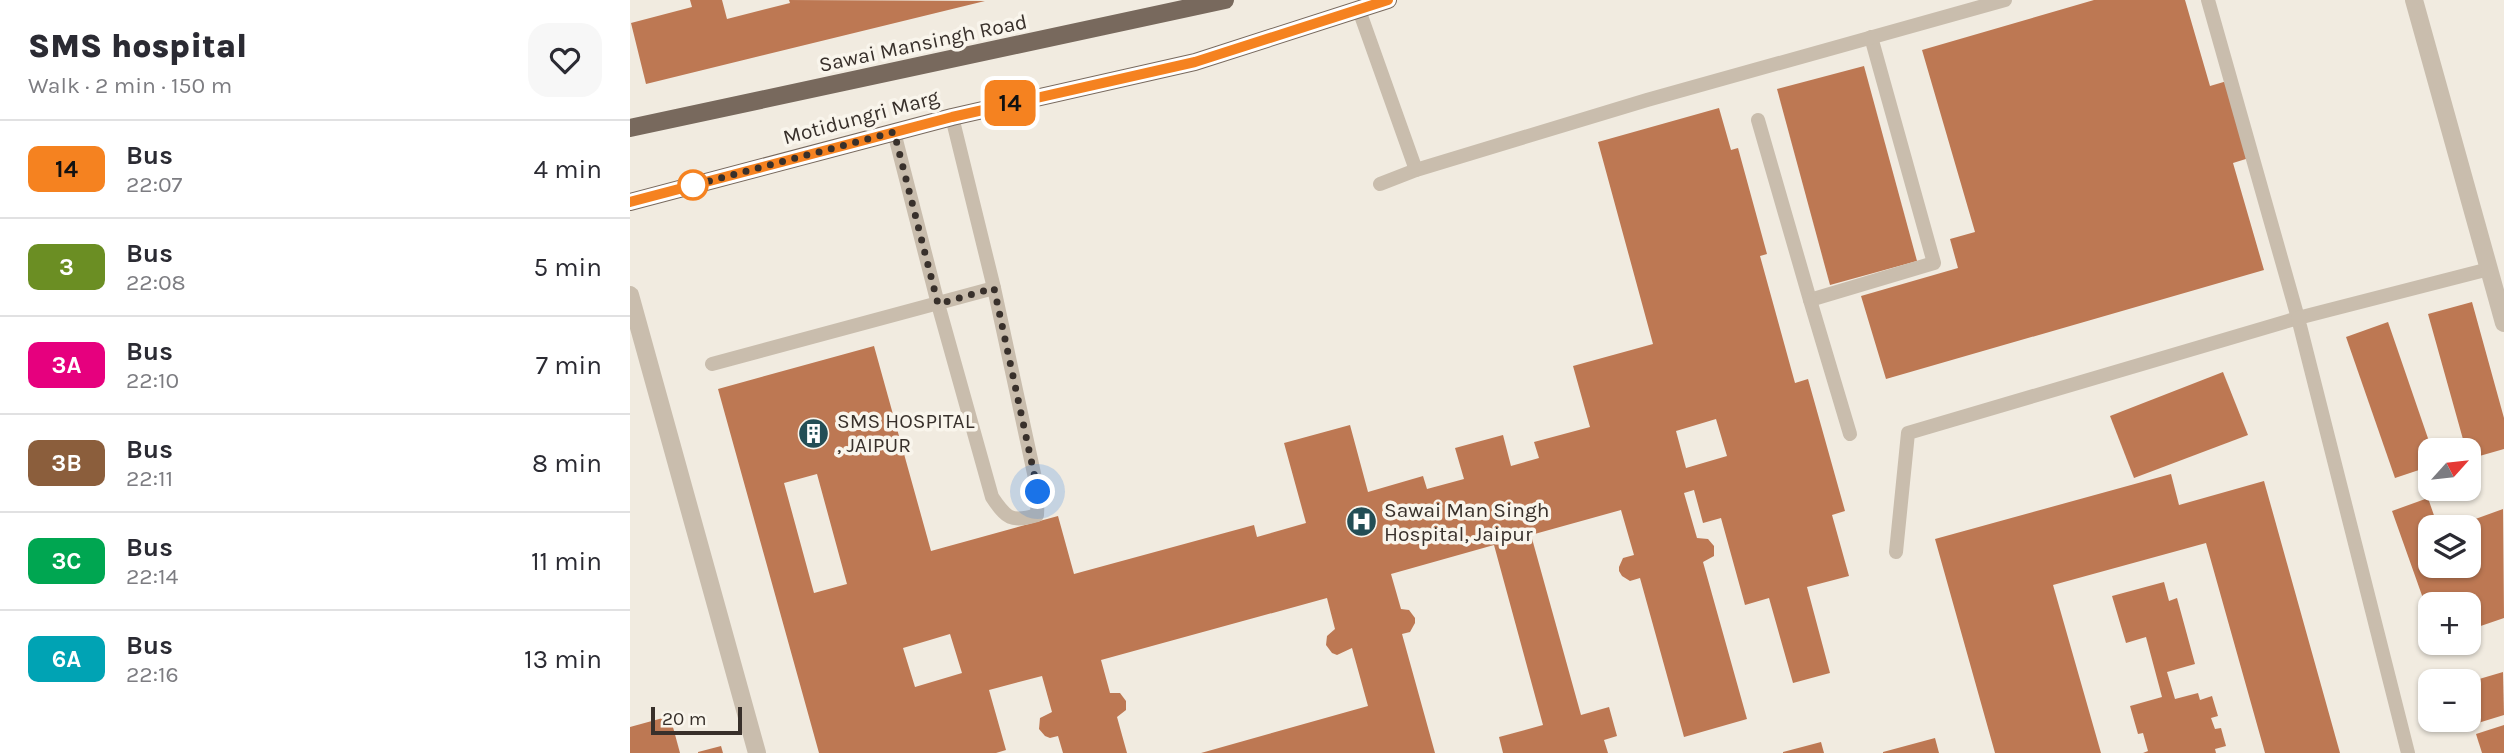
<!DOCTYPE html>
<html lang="en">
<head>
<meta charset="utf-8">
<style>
  body { margin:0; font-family:Karla,sans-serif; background:#f7f7f7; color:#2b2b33; height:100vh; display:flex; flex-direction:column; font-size:26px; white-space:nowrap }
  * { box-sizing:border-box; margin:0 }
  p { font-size:23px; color:#7c7c81 }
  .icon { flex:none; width:38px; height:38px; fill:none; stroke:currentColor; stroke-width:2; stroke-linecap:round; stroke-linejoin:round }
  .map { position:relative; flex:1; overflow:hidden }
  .sheet { display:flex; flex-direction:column; background:#fff; width:630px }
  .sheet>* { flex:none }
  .badge { padding:0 14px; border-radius:10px; font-size:24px; line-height:46px }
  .needle { width:46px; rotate:63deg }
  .buttons { position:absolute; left:1788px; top:438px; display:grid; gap:14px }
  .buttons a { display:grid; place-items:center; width:63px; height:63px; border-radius:14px; background:#fff; box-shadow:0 2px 5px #0004; font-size:35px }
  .scale { position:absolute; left:21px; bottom:18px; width:91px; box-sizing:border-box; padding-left:7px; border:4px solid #38302b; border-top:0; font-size:19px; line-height:24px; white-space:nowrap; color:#38302b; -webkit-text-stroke:5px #f9f5ec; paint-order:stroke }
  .you { position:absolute; width:35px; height:35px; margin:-18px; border:5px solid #fff; border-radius:50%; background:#1a73e8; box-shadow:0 0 0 10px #1a73e833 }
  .map>.badge { position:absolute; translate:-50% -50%; box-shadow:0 0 0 4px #fff }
  .round { display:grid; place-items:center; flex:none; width:74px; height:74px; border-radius:21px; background:#f7f7f7 }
  .overview { display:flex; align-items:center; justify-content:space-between; height:119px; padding:0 28px }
  h1 { font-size:33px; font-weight:800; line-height:52px }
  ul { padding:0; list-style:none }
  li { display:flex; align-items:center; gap:21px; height:98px; padding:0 28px; border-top:2px solid #e1e1e2 }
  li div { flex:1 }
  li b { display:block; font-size:26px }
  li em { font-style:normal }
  li .badge { min-width:77px; font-weight:700; text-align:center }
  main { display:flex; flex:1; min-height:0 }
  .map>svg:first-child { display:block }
  .building { fill:#bd7853; fill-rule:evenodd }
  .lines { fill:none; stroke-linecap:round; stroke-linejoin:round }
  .lane { stroke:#c9bdad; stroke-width:14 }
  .street { stroke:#c9bdad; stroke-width:18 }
  .primary { stroke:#78695d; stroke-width:18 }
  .line-casing { stroke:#fff; stroke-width:16 }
  .line { stroke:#f58220; stroke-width:10 }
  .walk { stroke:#38302b; stroke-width:7; stroke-dasharray:0 12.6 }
  .stop-dot { fill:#fff; stroke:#f58220; stroke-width:3.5 }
  .labels { text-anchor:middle; stroke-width:7; stroke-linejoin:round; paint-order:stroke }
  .street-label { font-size:21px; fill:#38302b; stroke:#f9f5ec }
  .poi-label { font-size:21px; fill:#38302b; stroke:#f9f5ec; text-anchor:start }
</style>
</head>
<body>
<main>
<section class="sheet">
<div class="overview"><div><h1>SMS hospital</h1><p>Walk · 2 min · 150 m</p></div><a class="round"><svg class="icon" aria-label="heart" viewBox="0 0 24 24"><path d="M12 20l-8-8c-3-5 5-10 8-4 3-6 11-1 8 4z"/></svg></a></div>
<ul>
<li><span class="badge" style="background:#f58220;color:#111">14</span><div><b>Bus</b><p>22:07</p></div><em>4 min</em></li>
<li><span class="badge" style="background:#6b8e23;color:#fff">3</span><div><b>Bus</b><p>22:08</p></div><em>5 min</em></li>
<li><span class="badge" style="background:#e6007e;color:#fff">3A</span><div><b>Bus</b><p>22:10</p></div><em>7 min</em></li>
<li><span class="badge" style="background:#8b5e3c;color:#fff">3B</span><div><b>Bus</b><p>22:11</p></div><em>8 min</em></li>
<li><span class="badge" style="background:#00a651;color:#fff">3C</span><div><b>Bus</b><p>22:14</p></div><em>11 min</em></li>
<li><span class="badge" style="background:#00a3b4;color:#fff">6A</span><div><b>Bus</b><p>22:16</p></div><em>13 min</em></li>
</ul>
</section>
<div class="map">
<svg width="1874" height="753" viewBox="0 0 1874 753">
  <rect width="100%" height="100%" fill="#f1ebe0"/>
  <g class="building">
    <path d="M 60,0 L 92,0 L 97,19 L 160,3 L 159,0 L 355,1 L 16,84 L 1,23 L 62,7 Z"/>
    <path d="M 1464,0 L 1555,0 L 1580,86 L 1597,81 L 1619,158 L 1603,163 L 1634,270 L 1256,379 L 1231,296 L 1328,268 L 1320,239 L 1345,232 L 1292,50 Z"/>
    <path d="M 1234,66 L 1287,261 L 1200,285 L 1147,89 Z"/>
    <path d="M 1089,108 L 1101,150 L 1108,148 L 1137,254 L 1130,256 L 1165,383 L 1178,379 L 1215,511 L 1202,515 L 1219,576 L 1177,587 L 1200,673 L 1163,683 L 1139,598 L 1115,605 L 1091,518 L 1073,523 L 1064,490 L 1054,493 L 1067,538 L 1078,539 L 1084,546 L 1084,556 L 1073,562 L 1117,719 L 1054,737 L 1010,578 L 1000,581 L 992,576 L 989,571 L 989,567 L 993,558 L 1004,555 L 991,510 L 901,535 L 951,715 L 979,707 L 987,736 L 974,740 L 978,753 L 873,753 L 869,737 L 913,725 L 864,545 L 761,574 L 771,609 L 779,610 L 785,618 L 785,623 L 780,632 L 772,634 L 805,753 L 571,753 L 738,706 L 722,648 L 707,655 L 702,653 L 696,645 L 697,636 L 705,629 L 697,598 L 471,660 L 480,693 L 490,693 L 496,701 L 496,710 L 487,717 L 497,753 L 433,753 L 428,736 L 420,738 L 415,736 L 409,729 L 410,718 L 422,712 L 412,676 L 359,690 L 376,750 L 366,753 L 189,753 L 88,389 L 244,346 L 301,551 L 428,516 L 444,574 L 624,525 L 627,537 L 676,523 L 654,443 L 720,425 L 738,492 L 793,476 L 797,489 L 834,479 L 825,448 L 873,435 L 881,466 L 909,458 L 904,442 L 960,427 L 943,366 L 1023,344 L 968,142 ZM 1086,419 L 1097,456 L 1056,468 L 1046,431 ZM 187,474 L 217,584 L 184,593 L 154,483 ZM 320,634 L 332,673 L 285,687 L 273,648 Z"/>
    <path d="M 1842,302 L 1874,418 L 1874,449 L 1839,459 L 1839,450 L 1836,450 L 1798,314 Z"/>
    <path d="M 1758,322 L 1802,450 L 1801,466 L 1765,478 L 1716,337 Z"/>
    <path d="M 1593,372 L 1618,435 L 1504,478 L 1480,416 Z"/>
    <path d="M 1541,474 L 1549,505 L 1634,481 L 1710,753 L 1635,753 L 1576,543 L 1423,585 L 1471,753 L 1365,753 L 1305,539 Z"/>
    <path d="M 1798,498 L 1808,527 L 1801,527 L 1801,565 L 1839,565 L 1839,527 L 1826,526 L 1873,509 L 1874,618 L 1839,630 L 1839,604 L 1801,604 L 1800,618 L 1762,511 Z"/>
    <path d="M 1534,582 L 1539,601 L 1547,598 L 1565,664 L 1537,672 L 1545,699 L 1568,693 L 1570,700 L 1582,696 L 1588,716 L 1581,718 L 1585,729 L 1591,728 L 1596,746 L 1585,749 L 1586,753 L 1513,753 L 1518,751 L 1513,733 L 1508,734 L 1500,706 L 1532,697 L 1516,637 L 1496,643 L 1482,596 Z"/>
    <path d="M 1873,672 L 1874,715 L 1848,723 L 1839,696 L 1839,682 Z"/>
    <path d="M 40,716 L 50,753 L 0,753 L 0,727 Z"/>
    <path d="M 1874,725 L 1874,753 L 1852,753 L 1846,734 Z"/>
    <path d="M 1305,738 L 1309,753 L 1253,753 L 1253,752 Z"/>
    <path d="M 1191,742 L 1194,753 L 1153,753 L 1153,752 Z"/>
    <path d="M 91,746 L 93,753 L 68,753 L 68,752 Z"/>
  </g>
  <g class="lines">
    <g class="lane">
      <path d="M 729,10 L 786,170"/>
      <path d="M 1128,120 L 1180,300 L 1304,263 L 1241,37"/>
      <path d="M 264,132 L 308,304 L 362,497 C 376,518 381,523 407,515 L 408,492 L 364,288 L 322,117"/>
      <path d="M 750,184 L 786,170 L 1017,100 L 1375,0"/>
      <path d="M 1180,300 L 1220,434"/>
      <path d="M 82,364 L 364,288"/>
      <path d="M 1266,552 L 1278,433 L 1668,318 L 1578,0"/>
      <path d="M 1778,753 L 1668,318 L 1859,269"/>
    </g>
    <g class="street">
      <path d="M 1784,0 L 1874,323"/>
      <path d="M 0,295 L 127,753"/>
    </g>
    <g class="primary">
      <path d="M 0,128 L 595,0"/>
      <path d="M 0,202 L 322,117 L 565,62 L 758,0"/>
    </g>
  </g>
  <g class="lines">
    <defs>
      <path id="line" d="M 0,202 L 322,117 L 565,62 L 758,0"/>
    </defs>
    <use href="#line" class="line-casing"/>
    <use href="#line" class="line"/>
    <path class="walk" d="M 63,185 L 53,188 L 264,132 L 308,304 L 364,288 L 408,492"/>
  </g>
  <defs>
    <symbol id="building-disc" viewBox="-11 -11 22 22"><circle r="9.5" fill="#234e56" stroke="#f9f5ec"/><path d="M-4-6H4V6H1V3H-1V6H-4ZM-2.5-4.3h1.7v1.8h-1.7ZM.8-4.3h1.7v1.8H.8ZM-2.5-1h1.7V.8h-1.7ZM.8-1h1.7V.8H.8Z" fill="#fff"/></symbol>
    <symbol id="hospital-disc" viewBox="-11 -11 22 22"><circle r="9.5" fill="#234e56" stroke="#f9f5ec"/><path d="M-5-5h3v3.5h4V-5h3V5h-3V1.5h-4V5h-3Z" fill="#fff"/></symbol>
  </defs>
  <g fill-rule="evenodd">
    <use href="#building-disc" x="166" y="416" width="35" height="35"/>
    <use href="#hospital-disc" x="714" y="504" width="35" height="35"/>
  </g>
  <circle class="stop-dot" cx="63" cy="185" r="14"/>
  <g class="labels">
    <g class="street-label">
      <text transform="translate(293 43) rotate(-12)" y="7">Sawai Mansingh Road</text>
      <text transform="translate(231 117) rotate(-15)" y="7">Motidungri Marg</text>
    </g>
    <g class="poi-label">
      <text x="207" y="428">SMS HOSPITAL<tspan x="207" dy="24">, JAIPUR</tspan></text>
      <text x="754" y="517">Sawai Man Singh<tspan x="754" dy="24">Hospital, Jaipur</tspan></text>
    </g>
  </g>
</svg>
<div class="buttons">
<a><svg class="needle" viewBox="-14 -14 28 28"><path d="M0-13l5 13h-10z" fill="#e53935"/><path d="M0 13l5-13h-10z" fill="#7c7c81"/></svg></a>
<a><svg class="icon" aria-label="layers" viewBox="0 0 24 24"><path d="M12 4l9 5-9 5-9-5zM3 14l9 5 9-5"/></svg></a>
<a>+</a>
<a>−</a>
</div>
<div class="scale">20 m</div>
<div class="you" style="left:408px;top:492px"></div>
<b class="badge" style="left:380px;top:103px;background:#f58220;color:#111">14</b>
</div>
</main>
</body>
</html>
